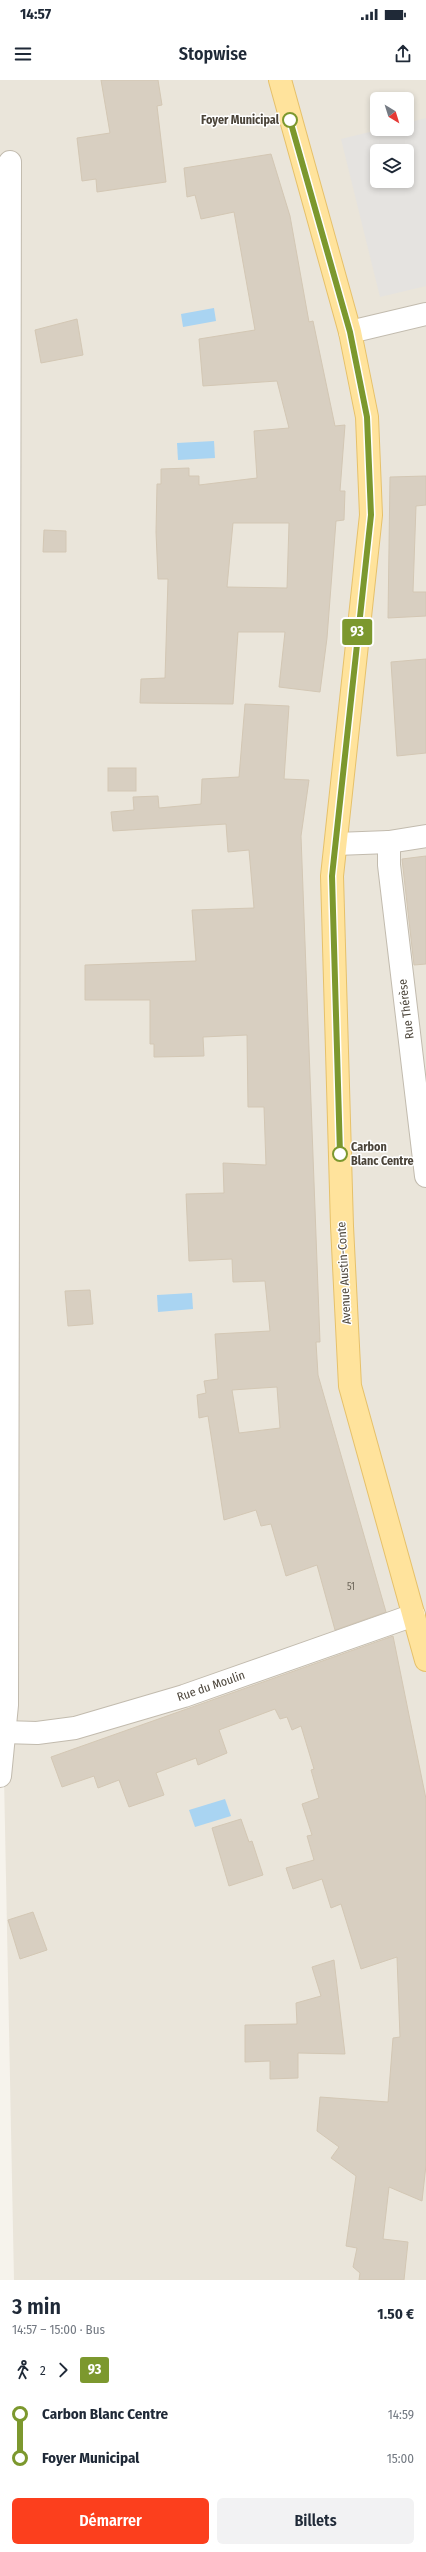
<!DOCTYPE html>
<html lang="fr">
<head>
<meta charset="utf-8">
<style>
  body { margin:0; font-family:"Fira Sans Condensed",sans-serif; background:#f2f2f3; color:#1f2937; height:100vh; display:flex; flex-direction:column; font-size:15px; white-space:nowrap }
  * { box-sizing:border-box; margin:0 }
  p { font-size:13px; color:#747a83 }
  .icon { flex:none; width:22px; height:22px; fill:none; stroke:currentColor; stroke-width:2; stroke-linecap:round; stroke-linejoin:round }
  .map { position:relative; height:2200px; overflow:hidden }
  .sheet { display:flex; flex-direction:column; background:#fff; flex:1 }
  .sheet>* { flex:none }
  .badge { padding:0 8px; border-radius:3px; font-size:14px; line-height:26px }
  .needle { width:26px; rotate:142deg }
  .tools { position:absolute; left:370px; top:12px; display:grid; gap:8px }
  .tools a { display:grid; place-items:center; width:44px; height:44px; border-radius:6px; background:#fff; box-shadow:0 2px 6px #0003; font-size:20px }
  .map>.badge { position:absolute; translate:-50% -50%; box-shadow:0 0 0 2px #fff }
  .legs { display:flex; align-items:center; gap:6px; height:44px; padding:0 12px; font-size:13px }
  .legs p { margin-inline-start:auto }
  .headline { display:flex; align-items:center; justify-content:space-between; height:68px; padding:0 12px }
  h1 { font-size:22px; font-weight:600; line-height:30px }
  .cta { display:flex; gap:8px; margin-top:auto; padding:8px 12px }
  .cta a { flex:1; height:46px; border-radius:6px; background:#fc3f1d; color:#fff; font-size:16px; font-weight:600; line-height:46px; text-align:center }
  .cta a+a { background:#f2f2f3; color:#1f2937 }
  ul { padding:0 12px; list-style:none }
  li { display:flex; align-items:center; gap:14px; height:44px; font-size:15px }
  li i { display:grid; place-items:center; width:6px; height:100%; margin:0 5px; background:currentColor }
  li i::after { content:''; width:10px; height:10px; margin:-5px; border:3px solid; border-radius:50%; background:#fff }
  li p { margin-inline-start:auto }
  li:first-child i { background:linear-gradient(#0000 50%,currentColor 0) }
  li:last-child i { background:linear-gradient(currentColor 50%,#0000 0) }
  .status { display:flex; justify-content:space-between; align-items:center; height:28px; padding:0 20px; background:#fff; direction:ltr }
  .status svg { height:11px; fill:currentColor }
  header { display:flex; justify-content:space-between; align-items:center; height:52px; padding:0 12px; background:#fff; font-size:18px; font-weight:600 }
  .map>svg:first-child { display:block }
  .residential { fill:#eae5da; fill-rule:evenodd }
  .parking { fill:#e5e3e0; fill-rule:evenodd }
  .water { fill:#a9d4f2 }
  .building { fill:#d8cfc1; stroke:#d3c7b4; fill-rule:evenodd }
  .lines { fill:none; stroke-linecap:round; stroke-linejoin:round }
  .minor-casing { stroke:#c2bbae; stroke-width:24 }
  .major-casing { stroke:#e6c16a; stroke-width:24 }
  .minor { stroke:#fff; stroke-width:22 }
  .major { stroke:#ffe39c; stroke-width:22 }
  .line-1-casing { stroke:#fff; stroke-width:9 }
  .line-1 { stroke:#7c982e; stroke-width:6 }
  .stop-1-dot { fill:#fff; stroke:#7c982e; stroke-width:2 }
  .labels { text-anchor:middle; stroke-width:3; stroke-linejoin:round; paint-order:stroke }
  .number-label { font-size:10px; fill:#6e675b }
  .stop-label { font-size:12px; font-weight:bold; fill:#4b4439; stroke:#fff; text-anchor:end }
  .street-label { font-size:12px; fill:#4b4439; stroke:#fff }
</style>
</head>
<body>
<div class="status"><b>14:57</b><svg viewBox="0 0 49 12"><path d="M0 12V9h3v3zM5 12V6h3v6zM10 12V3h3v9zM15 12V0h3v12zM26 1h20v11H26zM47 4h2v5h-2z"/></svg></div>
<header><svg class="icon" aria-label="menu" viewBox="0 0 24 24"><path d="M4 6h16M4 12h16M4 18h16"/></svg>Stopwise<svg class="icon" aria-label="share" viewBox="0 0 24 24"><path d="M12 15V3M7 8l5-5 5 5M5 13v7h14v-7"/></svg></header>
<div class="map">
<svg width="426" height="2200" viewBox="0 0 426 2200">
  <rect width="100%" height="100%" fill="#f6f3ec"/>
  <path class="residential" d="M 0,0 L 426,0 L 426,2200 L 14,2200 L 0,1496 ZM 377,19 L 407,19 L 407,49 L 377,49 ZM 377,71 L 407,71 L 407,101 L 377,101 Z"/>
  <path class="parking" d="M 426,38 L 426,206 L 380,217 L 341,59 L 382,49 L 407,49 L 407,43 ZM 377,71 L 407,71 L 407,101 L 377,101 Z"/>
  <g class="water">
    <path d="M 214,228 L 216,241 L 183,247 L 181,234 Z"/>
    <path d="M 214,361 L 215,378 L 178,380 L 177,363 Z"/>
    <path d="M 192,1213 L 193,1229 L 158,1232 L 157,1215 Z"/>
    <path d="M 225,1719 L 231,1736 L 195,1747 L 189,1730 Z"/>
  </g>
  <g class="building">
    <path d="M 101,0 L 158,0 L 162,25 L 157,26 L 166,102 L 97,112 L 96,99 L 82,101 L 77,58 L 110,53 Z"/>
    <path d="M 271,74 L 290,136 L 309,242 L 313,241 L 335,346 L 345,345 L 340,411 L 345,411 L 344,440 L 336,441 L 327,558 L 320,612 L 279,607 L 285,552 L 238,552 L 233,624 L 140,623 L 141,599 L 165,598 L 168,499 L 158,499 L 156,452 L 157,404 L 161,404 L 161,389 L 189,388 L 189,396 L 199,396 L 199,405 L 257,398 L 254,351 L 289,348 L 277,301 L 203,306 L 199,259 L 255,250 L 234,132 L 201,139 L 195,115 L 187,117 L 184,88 ZM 233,443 L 289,443 L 287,508 L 227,507 Z"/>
    <path d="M 77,239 L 83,275 L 41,283 L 35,250 Z"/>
    <path d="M 426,396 L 426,425 L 416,426 L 413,512 L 426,512 L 426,536 L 388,538 L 390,397 Z"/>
    <path d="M 44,450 L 66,451 L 66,472 L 43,472 Z"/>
    <path d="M 426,579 L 426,673 L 397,676 L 391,582 Z"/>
    <path d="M 245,624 L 289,626 L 284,699 L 309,700 L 301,756 L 320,1262 L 316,1262 L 318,1295 L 386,1532 L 335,1550 L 317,1485 L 286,1496 L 271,1444 L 261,1446 L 256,1430 L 224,1440 L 208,1336 L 199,1338 L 197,1315 L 206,1313 L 204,1301 L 218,1299 L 215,1254 L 270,1251 L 265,1201 L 233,1202 L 232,1179 L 189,1181 L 186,1114 L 224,1113 L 223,1083 L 266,1085 L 264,1027 L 248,1027 L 247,955 L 203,957 L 204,976 L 154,977 L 154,964 L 150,964 L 150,920 L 85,920 L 85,885 L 196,881 L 192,830 L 254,828 L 249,770 L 228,772 L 226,744 L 113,751 L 111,732 L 134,730 L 133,717 L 158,716 L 159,728 L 201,724 L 202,699 L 239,697 ZM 277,1307 L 280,1348 L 239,1353 L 232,1310 Z"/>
    <rect x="108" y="688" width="28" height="23"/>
    <path d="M 426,776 L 426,884 L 414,885 L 402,779 Z"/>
    <path d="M 90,1210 L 93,1244 L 68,1246 L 65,1211 Z"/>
    <path d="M 393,1556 L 426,1719 L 426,2085 L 422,2121 L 389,2107 L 383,2159 L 408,2162 L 404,2200 L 359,2200 L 360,2193 L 353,2187 L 357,2168 L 346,2166 L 356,2096 L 331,2078 L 339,2067 L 317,2051 L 320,2017 L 388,2022 L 393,1958 L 400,1957 L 397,1877 L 361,1889 L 341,1824 L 331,1828 L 322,1799 L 293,1809 L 286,1788 L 314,1780 L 307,1756 L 312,1755 L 302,1724 L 319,1718 L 311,1690 L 314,1689 L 301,1646 L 292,1650 L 287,1637 L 280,1639 L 275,1629 L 219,1650 L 227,1673 L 198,1685 L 196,1678 L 156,1693 L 164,1715 L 129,1727 L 119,1700 L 98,1708 L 94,1696 L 62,1707 L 51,1677 Z"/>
    <path d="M 241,1739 L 249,1762 L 252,1761 L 263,1795 L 229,1806 L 212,1748 Z"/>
    <path d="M 33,1832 L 47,1870 L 20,1879 L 8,1840 Z"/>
    <path d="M 334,1880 L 345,1974 L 298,1973 L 298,1998 L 270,1999 L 270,1981 L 245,1982 L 245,1945 L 297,1944 L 296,1923 L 321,1916 L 312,1887 Z"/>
  </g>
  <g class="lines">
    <defs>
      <g id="minor">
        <path d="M 350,252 L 426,234"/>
        <path d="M 389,762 L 389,785 L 426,1096"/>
        <path d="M 336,764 L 389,762 L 426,756"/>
        <path d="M 3,1652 L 37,1653 L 75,1648 L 184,1616 L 414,1535"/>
        <path d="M 0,1696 L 7,1625 L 10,82"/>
      </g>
      <path id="major" d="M 280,0 L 350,252 L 367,337 L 371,435 L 332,796 L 342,1146 L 350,1306 L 426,1580"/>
    </defs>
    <use href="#minor" class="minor-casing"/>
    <use href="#major" class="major-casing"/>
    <use href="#minor" class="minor"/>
    <use href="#major" class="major"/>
  </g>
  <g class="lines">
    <defs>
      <path id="line-1" d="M 290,40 L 350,252 L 367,337 L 371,435 L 332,796 L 340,1074"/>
    </defs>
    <use href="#line-1" class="line-1-casing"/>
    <use href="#line-1" class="line-1"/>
  </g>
  <g class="stop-1-dot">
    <circle cx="290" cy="40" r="7"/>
    <circle cx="340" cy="1074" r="7"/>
  </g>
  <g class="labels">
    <g class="number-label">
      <text x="351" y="1510">51</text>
    </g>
    <g class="stop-label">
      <text x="279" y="44">Foyer Municipal</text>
      <text x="351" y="1071" text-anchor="start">Carbon<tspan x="351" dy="14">Blanc Centre</tspan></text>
    </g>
    <g class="street-label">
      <text transform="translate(406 929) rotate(-97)" y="4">Rue Thérèse</text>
      <text transform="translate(344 1193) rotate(-93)" y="4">Avenue Austin-Conte</text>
      <text transform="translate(211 1606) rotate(-19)" y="4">Rue du Moulin</text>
    </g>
  </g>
</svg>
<div class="tools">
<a><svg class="needle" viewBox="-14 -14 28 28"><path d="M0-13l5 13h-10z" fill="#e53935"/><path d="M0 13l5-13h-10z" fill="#747a83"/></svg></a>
<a><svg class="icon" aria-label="layers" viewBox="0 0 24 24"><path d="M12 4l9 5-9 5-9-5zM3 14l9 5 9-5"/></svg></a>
</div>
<b class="badge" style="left:357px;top:552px;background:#7c982e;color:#fff">93</b>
</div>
<section class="sheet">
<div class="headline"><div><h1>3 min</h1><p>14:57 – 15:00 · Bus</p></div><b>1.50 €</b></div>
<div class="legs"><svg class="icon" aria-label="walk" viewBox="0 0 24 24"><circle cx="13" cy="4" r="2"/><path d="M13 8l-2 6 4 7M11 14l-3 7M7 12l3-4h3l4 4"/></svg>2<svg class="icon" aria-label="forward" viewBox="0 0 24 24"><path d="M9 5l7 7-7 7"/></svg><b class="badge" style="background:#7c982e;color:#fff">93</b></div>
<ul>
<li><i style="color:#7c982e"></i><b>Carbon Blanc Centre</b><p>14:59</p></li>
<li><i style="color:#7c982e"></i><b>Foyer Municipal</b><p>15:00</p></li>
</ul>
<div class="cta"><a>Démarrer</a><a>Billets</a></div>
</section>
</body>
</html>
